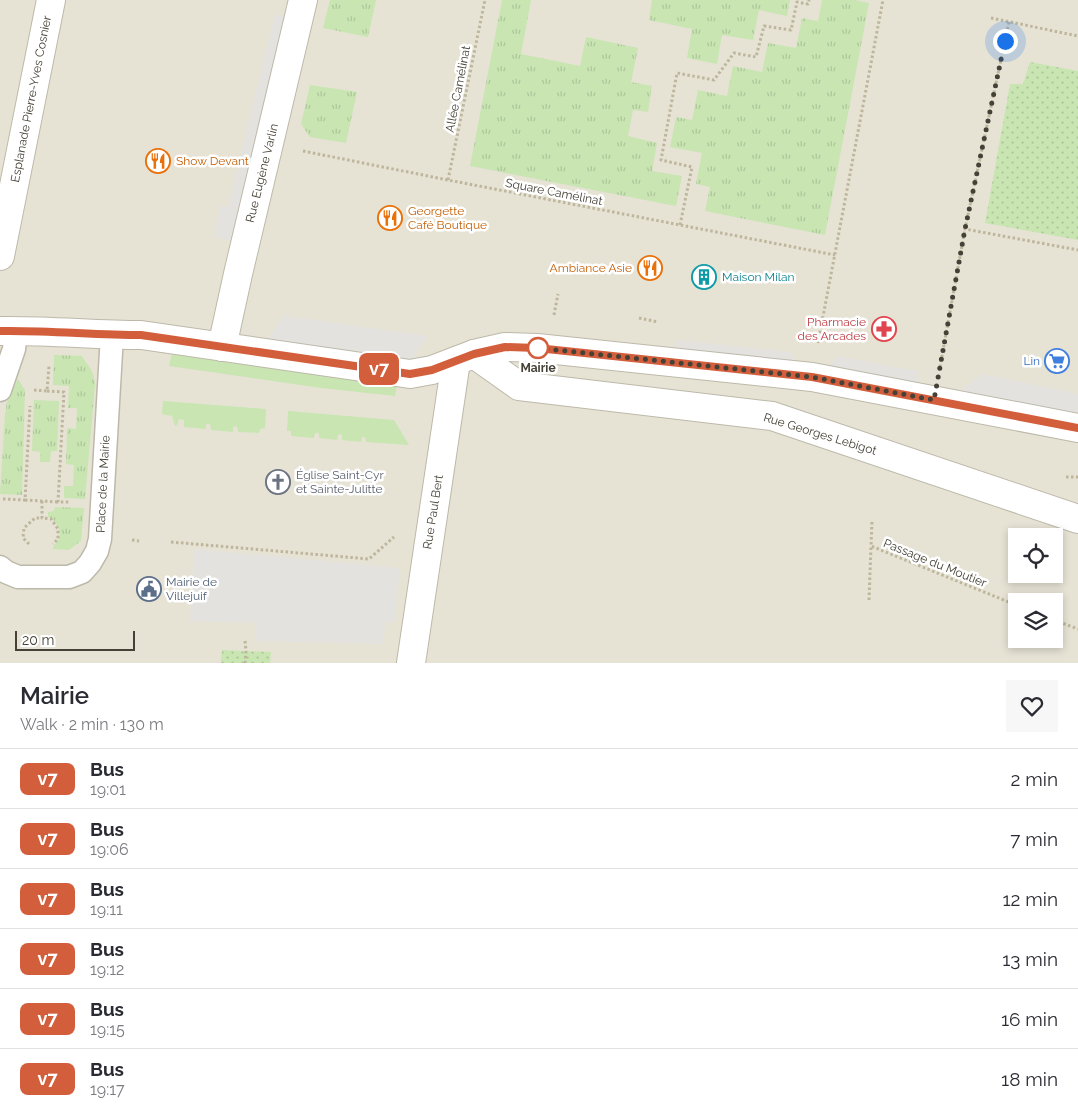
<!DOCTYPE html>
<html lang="en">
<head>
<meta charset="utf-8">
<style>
  body { margin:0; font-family:Raleway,sans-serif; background:#f7f7f7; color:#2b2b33; height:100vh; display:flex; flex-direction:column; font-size:19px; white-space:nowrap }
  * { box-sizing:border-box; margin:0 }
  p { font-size:16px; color:#7c7c81 }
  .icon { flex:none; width:28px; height:28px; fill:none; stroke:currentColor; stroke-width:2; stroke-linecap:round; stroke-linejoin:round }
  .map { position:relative; height:663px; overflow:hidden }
  .panel { display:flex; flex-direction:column; background:#fff; flex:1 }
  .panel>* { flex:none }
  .badge { padding:0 10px; border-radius:8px; font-size:18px; line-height:32px }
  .buttons { position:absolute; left:1008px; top:528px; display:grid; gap:10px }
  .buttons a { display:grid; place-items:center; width:55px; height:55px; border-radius:0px; background:#fff; box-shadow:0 2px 8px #0003; font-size:25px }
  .scale { position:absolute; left:15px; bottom:12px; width:120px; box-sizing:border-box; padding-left:5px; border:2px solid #454136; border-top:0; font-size:14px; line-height:18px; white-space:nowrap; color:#454136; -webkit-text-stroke:4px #fff; paint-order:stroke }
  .you { position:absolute; width:25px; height:25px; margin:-12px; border:4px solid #fff; border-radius:50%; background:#1a73e8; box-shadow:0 0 0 8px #1a73e833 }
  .map>.badge { position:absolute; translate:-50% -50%; box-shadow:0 0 0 2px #fff }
  .round { display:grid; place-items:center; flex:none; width:52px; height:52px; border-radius:0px; background:#f7f7f7 }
  .headline { display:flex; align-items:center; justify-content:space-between; height:85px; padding:0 20px }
  h1 { font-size:24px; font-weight:600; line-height:38px }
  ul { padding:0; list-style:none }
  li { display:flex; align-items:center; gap:15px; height:60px; padding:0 20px; border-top:1px solid #e1e1e2 }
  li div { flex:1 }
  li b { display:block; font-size:19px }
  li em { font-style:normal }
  li .badge { min-width:55px; font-weight:700; text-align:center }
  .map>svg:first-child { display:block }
  .residential { fill:#e6e3d5; fill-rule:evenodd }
  .grass { fill:url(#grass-tufts) }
  .park { fill:url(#park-dots) }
  .garden { fill:#c8e5b2 }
  .parking { fill:#e4e2df }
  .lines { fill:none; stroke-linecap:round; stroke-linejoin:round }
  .lane-casing { stroke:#bdb9aa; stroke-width:25 }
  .street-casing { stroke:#bdb9aa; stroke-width:30 }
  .path { stroke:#beb69c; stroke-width:3; stroke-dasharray:2.5 2.5; stroke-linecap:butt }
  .lane { stroke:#fff; stroke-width:22 }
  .street { stroke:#fff; stroke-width:28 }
  .line-casing { stroke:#fff; stroke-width:11 }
  .line { stroke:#d35e3c; stroke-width:8 }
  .walk { stroke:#454136; stroke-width:5; stroke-dasharray:0 9 }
  .stop-dot { fill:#fff; stroke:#d35e3c; stroke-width:2.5 }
  .labels { text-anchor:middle; stroke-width:5; stroke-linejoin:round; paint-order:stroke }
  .street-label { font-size:12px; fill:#454136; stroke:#fff }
  .food-label { font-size:12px; fill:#c56008; stroke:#fff; text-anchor:start }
  .culture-label { font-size:12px; fill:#0d838f; stroke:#fff; text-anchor:start }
  .health-label { font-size:12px; fill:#be3a42; stroke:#fff; text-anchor:end }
  .shop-label { font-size:12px; fill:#366cbe; stroke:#fff; text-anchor:end }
  .stop-label { font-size:12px; font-weight:bold; fill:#454136; stroke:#fff }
  .worship-label { font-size:12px; fill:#5b616d; stroke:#fff; text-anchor:start }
  .service-label { font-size:12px; fill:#4e5e75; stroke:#fff; text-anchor:start }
</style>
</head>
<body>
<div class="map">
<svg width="1078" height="663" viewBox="0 0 1078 663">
  <defs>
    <pattern id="grass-tufts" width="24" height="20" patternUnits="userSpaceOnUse" patternTransform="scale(1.25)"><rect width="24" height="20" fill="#c8e5b2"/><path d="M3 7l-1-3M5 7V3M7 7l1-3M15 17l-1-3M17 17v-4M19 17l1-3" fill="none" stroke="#adc69a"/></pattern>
    <pattern id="park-dots" width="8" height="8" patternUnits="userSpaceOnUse" patternTransform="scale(1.25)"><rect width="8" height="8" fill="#c8e5b2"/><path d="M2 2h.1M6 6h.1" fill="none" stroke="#adc69a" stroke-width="1.8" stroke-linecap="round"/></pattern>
  </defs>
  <rect width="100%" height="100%" fill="#f2f0e7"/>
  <path class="residential" d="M 0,0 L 1078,0 L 1078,663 L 0,663 ZM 1016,536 L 1054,536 L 1054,574 L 1016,574 ZM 1016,601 L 1054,601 L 1054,639 L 1016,639 Z"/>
  <g class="grass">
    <path d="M 330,0 L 376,0 L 368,37 L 323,28 Z"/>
    <path d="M 502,0 L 531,0 L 521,54 L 580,66 L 586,37 L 638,48 L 631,82 L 652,86 L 648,112 L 633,110 L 628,136 L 657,143 L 652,171 L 682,176 L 676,206 L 470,166 Z"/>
    <path d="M 652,0 L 790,0 L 787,16 L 759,10 L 753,40 L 722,35 L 717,64 L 687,58 L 692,29 L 649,20 Z"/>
    <path d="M 822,0 L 855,0 L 869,3 L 825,235 L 705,211 L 710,187 L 696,184 L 702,153 L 670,147 L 676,117 L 692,120 L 698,90 L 727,96 L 733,66 L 762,72 L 768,43 L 796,48 L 802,18 L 818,21 Z"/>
    <path d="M 310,85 L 357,92 L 346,143 L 310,137 L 301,124 Z"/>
    <path d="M 54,355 L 82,356 C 88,367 94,369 95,385 L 85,499 L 64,498 L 64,486 L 73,486 L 74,465 L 66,464 L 67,428 L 76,429 L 77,408 L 68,408 L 69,386 L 53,385 Z"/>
    <path d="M 18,379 L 25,390 L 22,495 L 0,494 L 5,415 L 7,402 Z"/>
    <path d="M 34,400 L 59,401 L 57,451 L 51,451 L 50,462 L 40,462 L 40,452 L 32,451 Z"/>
    <path d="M 55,507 L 84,508 L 81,541 L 69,550 L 52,549 C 63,535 62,532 52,518 L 48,517 L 48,512 L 54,511 Z"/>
  </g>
  <g class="park">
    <path d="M 1030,62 L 1078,71 L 1078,240 L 985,223 L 1010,84 L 1023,84 Z"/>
    <path d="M 222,650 L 271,652 L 270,663 L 221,663 Z"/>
  </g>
  <g class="garden">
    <path d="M 172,353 L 397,385 L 395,396 L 321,388 L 169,366 Z"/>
    <path d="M 163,401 L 266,409 L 265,428 L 260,429 L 259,433 L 238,432 L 237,426 L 233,427 L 233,432 L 211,430 L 210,424 L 206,424 L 206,429 L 184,427 L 184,420 L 179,419 L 177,425 L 175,426 L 172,416 L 162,414 Z"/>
    <path d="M 288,411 L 394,420 L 409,445 L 366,442 L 365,437 L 362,437 L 361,442 L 342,440 L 342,434 L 338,435 L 337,440 L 319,438 L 319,433 L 315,433 L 314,438 L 291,436 L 291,431 L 287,431 Z"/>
  </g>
  <g class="parking">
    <path d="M 275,14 L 286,17 L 232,241 L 214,237 L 221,205 L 228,207 Z"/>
    <path d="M 284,316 L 321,321 L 428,336 L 409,362 L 272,342 L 268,338 Z"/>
    <path d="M 677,340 L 791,352 L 796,364 L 670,352 Z"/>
    <path d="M 837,356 L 917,371 L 920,389 L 828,371 Z"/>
    <path d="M 982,374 L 1078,394 L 1078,418 L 955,395 Z"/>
    <path d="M 194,549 L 400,568 L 394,623 L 386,622 L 383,644 L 256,641 L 256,623 L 190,621 Z"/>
  </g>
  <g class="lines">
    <defs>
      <g id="lane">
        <path d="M 0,390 L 14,349 L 16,331"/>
        <path d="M 0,567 L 6,572 L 18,577 L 69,577 L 82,572 L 90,563 L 97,551 L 100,539 L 112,335"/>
      </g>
      <g id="street">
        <path d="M 0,256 L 51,0"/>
        <path d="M 0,331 C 47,330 94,335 141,335 L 410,374 L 432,370 L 474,354 L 505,347 L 537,348 L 812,377 L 1078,428"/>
        <path d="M 222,347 L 238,274 L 303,0"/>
        <path d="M 474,354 L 519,386 L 772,416 L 1078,519"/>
        <path d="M 411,663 L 456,361"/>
      </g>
    </defs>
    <use href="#lane" class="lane-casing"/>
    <use href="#street" class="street-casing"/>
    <g class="path">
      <path d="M 991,18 L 1078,36"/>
      <path d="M 1009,22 L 965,229 L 1078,250"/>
      <path d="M 303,151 L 448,180 L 835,255"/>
      <path d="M 448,180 L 485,0"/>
      <path d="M 680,225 L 692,167 L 661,160 L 677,73 L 714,80 L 734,53 L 756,57 L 764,26 L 791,30 L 797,2 L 808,4 L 809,0"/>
      <path d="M 554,315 L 558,294"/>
      <path d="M 639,318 L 658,322"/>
      <path d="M 818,343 L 883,0"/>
      <path d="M 940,367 L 965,229"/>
      <path d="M 34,390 L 47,391 L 49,366"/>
      <path d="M 47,391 L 64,392 L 58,502 L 69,502"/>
      <path d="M 1066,477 L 1078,477"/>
      <path d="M 3,499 L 25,500 L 30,406"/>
      <path d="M 25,500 L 58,502"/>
      <path d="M 42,501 L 42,518 L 51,519 L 58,529 L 58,539 L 53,544"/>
      <path d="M 872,522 L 871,546 L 1016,605"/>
      <path d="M 132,540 L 139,541"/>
      <path d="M 171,542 L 369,559 L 394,537"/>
      <path d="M 29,544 L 23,538 L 24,528 L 35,518 L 42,518"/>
      <path d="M 869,600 L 871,546"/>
      <path d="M 1054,620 L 1078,629"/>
      <path d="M 245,641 L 246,651 L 245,663"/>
    </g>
    <use href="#lane" class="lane"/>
    <use href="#street" class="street"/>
  </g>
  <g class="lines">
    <defs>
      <path id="line" d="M 0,331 C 47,330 94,335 141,335 L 410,374 L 432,370 L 474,354 L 505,347 L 537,348 L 812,377 L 1078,428"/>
    </defs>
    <use href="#line" class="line-casing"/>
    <use href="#line" class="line"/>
    <path class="walk" d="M 538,348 L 812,377 L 934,400 L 965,229 L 1005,41"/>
  </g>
  <defs>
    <symbol id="restaurant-ring" viewBox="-11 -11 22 22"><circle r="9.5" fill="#fff" stroke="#e8710a" stroke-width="1.5"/><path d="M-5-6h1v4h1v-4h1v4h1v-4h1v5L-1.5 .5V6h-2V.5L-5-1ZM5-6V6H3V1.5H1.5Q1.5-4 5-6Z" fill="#e8710a"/></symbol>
    <symbol id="building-ring" viewBox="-11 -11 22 22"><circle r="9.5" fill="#fff" stroke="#0f9aa8" stroke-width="1.5"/><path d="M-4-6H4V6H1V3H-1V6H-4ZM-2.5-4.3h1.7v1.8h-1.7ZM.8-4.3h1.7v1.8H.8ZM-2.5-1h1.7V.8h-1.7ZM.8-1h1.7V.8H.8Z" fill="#0f9aa8"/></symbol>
    <symbol id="pharmacy-ring" viewBox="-11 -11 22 22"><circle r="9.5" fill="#fff" stroke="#e0444e" stroke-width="1.5"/><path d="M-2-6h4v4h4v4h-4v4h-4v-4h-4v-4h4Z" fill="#e0444e"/></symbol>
    <symbol id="supermarket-ring" viewBox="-11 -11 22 22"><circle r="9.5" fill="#fff" stroke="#3f7fe0" stroke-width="1.5"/><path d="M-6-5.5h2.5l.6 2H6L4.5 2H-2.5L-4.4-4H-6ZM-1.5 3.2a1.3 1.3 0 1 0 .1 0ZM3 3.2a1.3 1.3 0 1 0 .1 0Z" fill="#3f7fe0"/></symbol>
    <symbol id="church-ring" viewBox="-11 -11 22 22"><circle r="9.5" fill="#fff" stroke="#6b7280" stroke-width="1.5"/><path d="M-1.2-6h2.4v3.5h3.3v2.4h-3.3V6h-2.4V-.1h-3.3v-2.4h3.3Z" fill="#6b7280"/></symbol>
    <symbol id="civic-ring" viewBox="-11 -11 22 22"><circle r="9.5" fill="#fff" stroke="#5c6f8a" stroke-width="1.5"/><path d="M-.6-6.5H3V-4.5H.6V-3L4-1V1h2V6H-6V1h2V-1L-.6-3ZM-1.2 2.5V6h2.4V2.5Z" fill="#5c6f8a"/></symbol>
  </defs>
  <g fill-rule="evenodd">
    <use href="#restaurant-ring" x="144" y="147" width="28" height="28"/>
    <use href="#restaurant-ring" x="376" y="204" width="28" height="28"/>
    <use href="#restaurant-ring" x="636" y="254" width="28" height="28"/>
    <use href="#building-ring" x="690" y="263" width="28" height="28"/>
    <use href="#pharmacy-ring" x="870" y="315" width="28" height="28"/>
    <use href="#supermarket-ring" x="1043" y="347" width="28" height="28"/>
    <use href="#church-ring" x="264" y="468" width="28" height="28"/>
    <use href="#civic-ring" x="135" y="575" width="28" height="28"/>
  </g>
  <circle class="stop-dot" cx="538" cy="348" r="10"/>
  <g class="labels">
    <g class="street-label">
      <text transform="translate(458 89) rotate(-79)" y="4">Allée Camélinat</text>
      <text transform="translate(31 99) rotate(-79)" y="4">Esplanade Pierre-Yves Cosnier</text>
      <text transform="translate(262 173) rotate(-76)" y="4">Rue Eugène Varlin</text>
      <text transform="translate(554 192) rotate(11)" y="4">Square Camélinat</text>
      <text transform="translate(820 434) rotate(17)" y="4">Rue Georges Lebigot</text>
      <text transform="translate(103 484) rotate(-87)" y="4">Place de la Mairie</text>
      <text transform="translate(433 512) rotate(-81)" y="4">Rue Paul Bert</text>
      <text transform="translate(935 563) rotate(22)" y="4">Passage du Moutier</text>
    </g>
    <g class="food-label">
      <text x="176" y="165">Show Devant</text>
      <text x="408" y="215">Georgette<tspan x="408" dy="14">Café Boutique</tspan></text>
      <text x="632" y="272" text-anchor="end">Ambiance Asie</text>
    </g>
    <g class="culture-label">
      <text x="722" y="281">Maison Milan</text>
    </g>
    <g class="health-label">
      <text x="866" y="326">Pharmacie<tspan x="866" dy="14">des Arcades</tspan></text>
    </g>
    <g class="shop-label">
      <text x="1040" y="365">Lin</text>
    </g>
    <g class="stop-label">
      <text x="538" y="372">Mairie</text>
    </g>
    <g class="worship-label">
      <text x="296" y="479">Église Saint-Cyr<tspan x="296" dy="14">et Sainte-Julitte</tspan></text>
    </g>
    <g class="service-label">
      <text x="166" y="586">Mairie de<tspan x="166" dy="14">Villejuif</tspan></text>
    </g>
  </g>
</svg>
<div class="buttons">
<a><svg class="icon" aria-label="locate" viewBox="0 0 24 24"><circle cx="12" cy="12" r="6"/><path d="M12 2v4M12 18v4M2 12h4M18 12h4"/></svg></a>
<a><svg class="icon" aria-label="layers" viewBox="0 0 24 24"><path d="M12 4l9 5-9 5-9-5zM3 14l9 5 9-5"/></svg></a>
</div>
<div class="scale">20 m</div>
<div class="you" style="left:1005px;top:41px"></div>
<b class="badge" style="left:379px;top:369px;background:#d35e3c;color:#fff">v7</b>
</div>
<section class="panel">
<div class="headline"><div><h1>Mairie</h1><p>Walk · 2 min · 130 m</p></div><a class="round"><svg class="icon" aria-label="heart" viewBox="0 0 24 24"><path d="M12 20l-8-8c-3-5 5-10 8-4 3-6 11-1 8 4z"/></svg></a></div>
<ul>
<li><span class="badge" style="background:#d35e3c;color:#fff">v7</span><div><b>Bus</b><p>19:01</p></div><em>2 min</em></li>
<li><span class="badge" style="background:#d35e3c;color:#fff">v7</span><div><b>Bus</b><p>19:06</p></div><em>7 min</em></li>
<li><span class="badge" style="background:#d35e3c;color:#fff">v7</span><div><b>Bus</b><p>19:11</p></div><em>12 min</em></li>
<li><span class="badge" style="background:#d35e3c;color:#fff">v7</span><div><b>Bus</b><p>19:12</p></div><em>13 min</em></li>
<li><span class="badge" style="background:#d35e3c;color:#fff">v7</span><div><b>Bus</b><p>19:15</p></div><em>16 min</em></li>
<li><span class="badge" style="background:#d35e3c;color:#fff">v7</span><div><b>Bus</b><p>19:17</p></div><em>18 min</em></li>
</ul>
</section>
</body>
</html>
